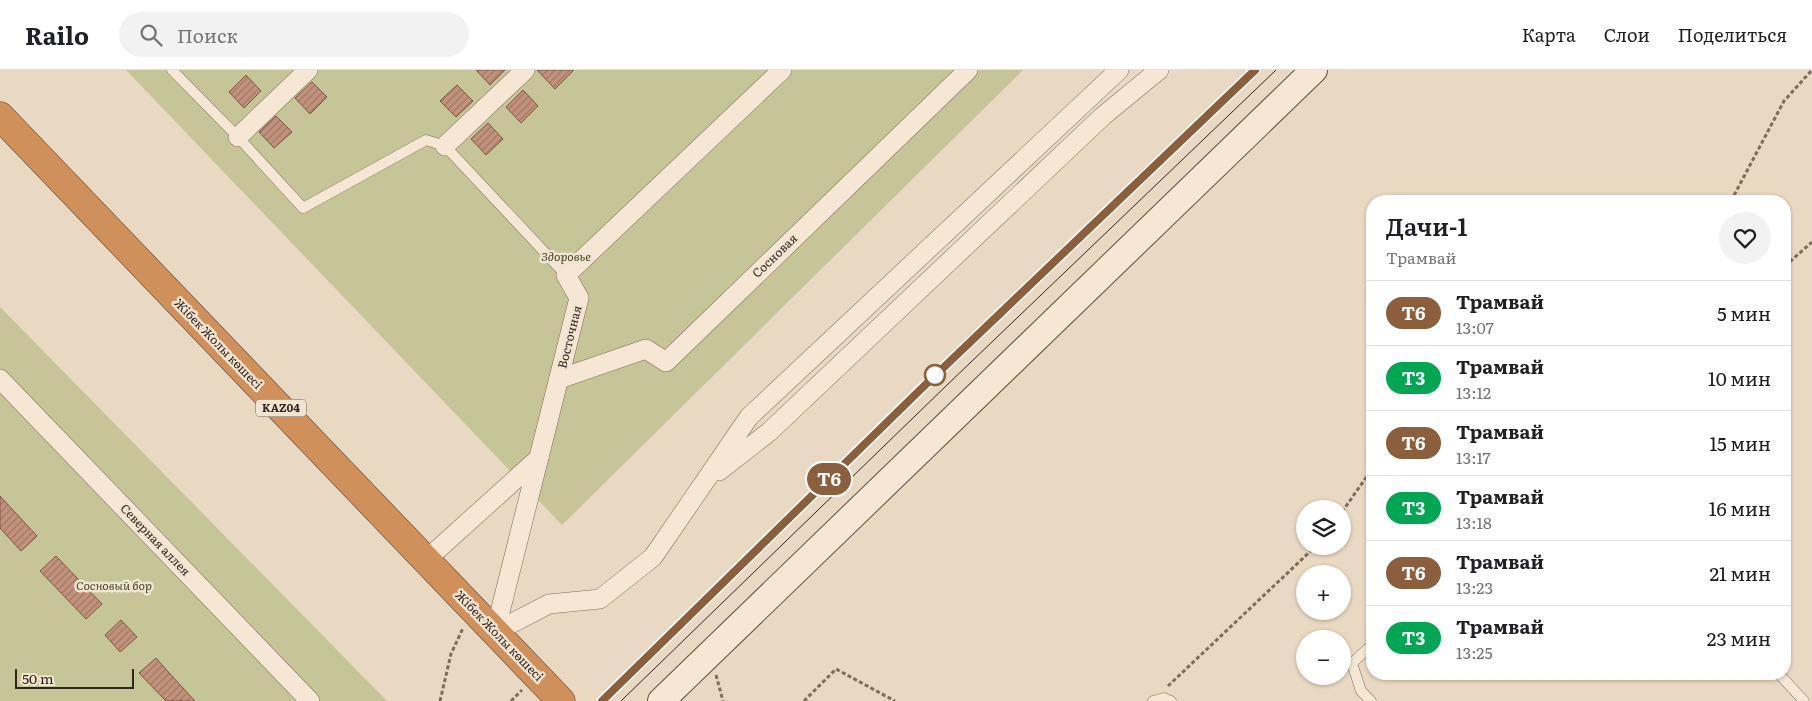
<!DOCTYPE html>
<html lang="ru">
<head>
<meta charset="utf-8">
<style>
  body { margin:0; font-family:Literata,serif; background:#f2f2f2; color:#202124; height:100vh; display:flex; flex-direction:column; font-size:19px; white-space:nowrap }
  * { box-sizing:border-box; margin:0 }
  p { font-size:16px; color:#757577 }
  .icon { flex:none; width:28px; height:28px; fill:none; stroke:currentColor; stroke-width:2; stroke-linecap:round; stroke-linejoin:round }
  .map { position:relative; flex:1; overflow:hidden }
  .side { position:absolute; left:1366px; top:125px; width:425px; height:485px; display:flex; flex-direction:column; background:#fff; border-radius:20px; box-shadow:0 1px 4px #0004 }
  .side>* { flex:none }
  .badge { padding:0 10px; border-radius:16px; font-size:18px; line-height:32px }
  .tools { position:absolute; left:1296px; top:430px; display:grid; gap:10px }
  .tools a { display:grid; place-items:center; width:55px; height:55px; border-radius:50%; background:#fff; box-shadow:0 1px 4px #0004; font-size:25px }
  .scale { position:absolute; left:15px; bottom:12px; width:119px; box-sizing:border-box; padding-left:5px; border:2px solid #32251e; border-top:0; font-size:14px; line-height:18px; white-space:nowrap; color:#32251e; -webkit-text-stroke:4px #f1e4d1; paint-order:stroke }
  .map>.badge { position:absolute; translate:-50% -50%; box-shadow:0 0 0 2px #fff }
  .round { display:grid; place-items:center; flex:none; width:52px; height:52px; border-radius:26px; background:#f2f2f2 }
  .summary { display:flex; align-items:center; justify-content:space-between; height:85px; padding:0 20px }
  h1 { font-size:24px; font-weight:600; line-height:38px }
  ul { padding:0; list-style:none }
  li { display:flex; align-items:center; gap:15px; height:65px; padding:0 20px; border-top:1px solid #e0e0e0 }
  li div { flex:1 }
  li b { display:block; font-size:19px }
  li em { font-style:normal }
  li .badge { min-width:55px; font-weight:700; text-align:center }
  header { display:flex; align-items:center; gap:30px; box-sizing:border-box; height:70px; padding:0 25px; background:#fff; border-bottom:1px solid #e0e0e0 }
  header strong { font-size:24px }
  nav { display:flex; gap:28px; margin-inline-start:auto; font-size:18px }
  .search { width:350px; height:45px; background:#f2f2f2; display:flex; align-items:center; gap:12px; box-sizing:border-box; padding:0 18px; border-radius:28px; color:#757577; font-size:19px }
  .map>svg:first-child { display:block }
  .green { fill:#c5c597 }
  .building { fill:url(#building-hatch); stroke:#7d5444 }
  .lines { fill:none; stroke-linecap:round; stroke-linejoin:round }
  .lane-casing { stroke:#816b5b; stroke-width:11 }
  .street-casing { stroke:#816b5b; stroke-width:20 }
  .secondary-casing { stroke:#624d3e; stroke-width:28 }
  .highway-casing { stroke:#4f3a2f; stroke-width:29 }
  .path { stroke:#816b5b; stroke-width:3; stroke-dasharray:4 2.5; stroke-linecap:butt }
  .lane { stroke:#f5e7d4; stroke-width:10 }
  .street { stroke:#f5e7d4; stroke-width:19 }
  .secondary { stroke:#f5e7d4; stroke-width:26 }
  .highway { stroke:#d0905b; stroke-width:28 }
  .tram { stroke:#32251e; stroke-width:1 }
  .line-casing { stroke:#fff; stroke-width:11 }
  .line { stroke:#8b5e3c; stroke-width:8 }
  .stop-dot { fill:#fff; stroke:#8b5e3c; stroke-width:2.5 }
  .labels { text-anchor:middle; stroke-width:5; stroke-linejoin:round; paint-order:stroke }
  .shield { fill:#f1e4d1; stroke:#6b5e54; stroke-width:1 }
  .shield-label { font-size:11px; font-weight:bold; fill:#32251e }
  .street-label { font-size:12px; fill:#32251e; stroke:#f1e4d1 }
  .park-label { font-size:12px; font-style:italic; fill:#474c26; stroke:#f1e4d1 }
</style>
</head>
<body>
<header>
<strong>Railo</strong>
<div class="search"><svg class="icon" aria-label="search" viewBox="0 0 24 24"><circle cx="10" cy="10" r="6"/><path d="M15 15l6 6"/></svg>Поиск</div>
<nav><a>Карта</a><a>Слои</a><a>Поделиться</a></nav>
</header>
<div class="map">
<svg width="1812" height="631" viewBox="0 0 1812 631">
  <defs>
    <pattern id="building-hatch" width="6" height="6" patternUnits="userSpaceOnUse" patternTransform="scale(1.25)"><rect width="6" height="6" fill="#c3927c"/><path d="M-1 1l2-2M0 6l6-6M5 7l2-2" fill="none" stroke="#9f7765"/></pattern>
  </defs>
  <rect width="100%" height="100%" fill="#e9d9c2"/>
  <g class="green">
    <path d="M 126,0 L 1023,0 L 562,455 Z"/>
    <path d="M 0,237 L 387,631 L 0,631 Z"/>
  </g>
  <g class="building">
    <path d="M 476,0 L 505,0 L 490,15 Z"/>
    <path d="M 537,0 L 574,0 L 555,19 Z"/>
    <path d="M 246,5 L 261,21 L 244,38 L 229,22 Z"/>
    <path d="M 312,12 L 327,27 L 310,44 L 295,28 Z"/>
    <path d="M 457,15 L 473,31 L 456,47 L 440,31 Z"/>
    <path d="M 523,20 L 538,36 L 521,53 L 506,37 Z"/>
    <path d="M 276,46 L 292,62 L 274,78 L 259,62 Z"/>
    <path d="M 488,53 L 503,69 L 486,85 L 471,69 Z"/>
    <path d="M 0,426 L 37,466 L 21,481 L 0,458 Z"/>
    <path d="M 56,486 L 102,534 L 86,549 L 40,501 Z"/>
    <path d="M 121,550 L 137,567 L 120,582 L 105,565 Z"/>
    <path d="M 156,588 L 171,605 L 195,631 L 166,631 L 139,603 Z"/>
  </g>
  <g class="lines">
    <defs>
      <g id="lane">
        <path d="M 172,0 L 238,67 L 303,138 L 426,70 L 445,76 L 566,205"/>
        <path d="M 1779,604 L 1804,631"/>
        <path d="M 1153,631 L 1164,628 L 1171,631"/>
        <path d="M 1371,631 L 1361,621 L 1352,593 L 1372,575"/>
      </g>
      <g id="street">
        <path d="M 238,67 L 308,0"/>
        <path d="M 445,76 L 525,0"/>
        <path d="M 0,309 L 310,631"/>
        <path d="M 559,309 L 646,279 L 666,292 L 968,0"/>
        <path d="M 719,401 L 769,362 L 1103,46 L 1159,0"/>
        <path d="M 426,490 L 539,388"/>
        <path d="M 495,562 L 549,534 L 600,529 L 653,487 L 749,347 L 1119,0"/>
        <path d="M 495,562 L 579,228 L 566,205 L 782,0"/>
      </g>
      <path id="secondary" d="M 661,631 L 1314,0"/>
      <path id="highway" d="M 0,46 L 561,631"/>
    </defs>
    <use href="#lane" class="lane-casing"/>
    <use href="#street" class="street-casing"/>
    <use href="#secondary" class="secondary-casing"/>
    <use href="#highway" class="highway-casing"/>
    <g class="path">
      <path d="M 1731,131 L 1784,31 L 1812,0"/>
      <path d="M 1785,196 L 1812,172"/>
      <path d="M 1342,442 L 1372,399"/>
      <path d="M 716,605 L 723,631"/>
      <path d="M 1168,616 L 1316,476"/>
      <path d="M 440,631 L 451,584 L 463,558"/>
      <path d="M 511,631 L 522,620"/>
      <path d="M 804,631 L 836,599 L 895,631"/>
    </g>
    <use href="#lane" class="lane"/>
    <use href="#street" class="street"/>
    <use href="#secondary" class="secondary"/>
    <use href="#highway" class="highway"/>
    <g class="tram">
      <path d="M 602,631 L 935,305 L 1255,0"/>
      <path d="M 621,631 L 947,315 L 1276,0"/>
    </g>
  </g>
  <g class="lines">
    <defs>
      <path id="line" d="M 602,631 L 921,319 L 1255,0"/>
    </defs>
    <use href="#line" class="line-casing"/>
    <use href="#line" class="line"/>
  </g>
  <circle class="stop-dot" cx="935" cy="305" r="10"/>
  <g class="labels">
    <rect class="shield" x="256" y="329.5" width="50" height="17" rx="4"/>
    <g class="shield-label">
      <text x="281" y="342">KАZ04</text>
    </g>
    <g class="street-label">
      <text transform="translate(775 186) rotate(-44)" y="4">Сосновая</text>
      <text transform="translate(570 267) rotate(-76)" y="4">Восточная</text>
      <text transform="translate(218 274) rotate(46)" y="4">Жібек Жолы көшесі</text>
      <text transform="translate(155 470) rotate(46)" y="4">Северная аллея</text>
      <text transform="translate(499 566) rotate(46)" y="4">Жібек Жолы көшесі</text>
    </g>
    <g class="park-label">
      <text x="566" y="191">Здоровье</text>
      <text x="114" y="520">Сосновый бор</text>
    </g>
  </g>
</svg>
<div class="tools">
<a><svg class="icon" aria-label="layers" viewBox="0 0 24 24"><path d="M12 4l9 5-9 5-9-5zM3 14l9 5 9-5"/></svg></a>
<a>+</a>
<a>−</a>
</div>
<div class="scale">50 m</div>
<b class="badge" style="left:829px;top:409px;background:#8b5e3c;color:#fff">T6</b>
<section class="side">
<div class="summary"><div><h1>Дачи-1</h1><p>Трамвай</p></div><a class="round"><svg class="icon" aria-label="heart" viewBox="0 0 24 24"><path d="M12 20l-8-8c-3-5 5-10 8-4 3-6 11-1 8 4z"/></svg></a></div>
<ul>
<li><span class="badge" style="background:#8b5e3c;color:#fff">T6</span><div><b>Трамвай</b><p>13:07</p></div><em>5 мин</em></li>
<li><span class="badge" style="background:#00a651;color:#fff">T3</span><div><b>Трамвай</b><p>13:12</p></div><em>10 мин</em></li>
<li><span class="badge" style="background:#8b5e3c;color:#fff">T6</span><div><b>Трамвай</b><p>13:17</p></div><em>15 мин</em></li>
<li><span class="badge" style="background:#00a651;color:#fff">T3</span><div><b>Трамвай</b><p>13:18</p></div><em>16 мин</em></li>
<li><span class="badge" style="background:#8b5e3c;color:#fff">T6</span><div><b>Трамвай</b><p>13:23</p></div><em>21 мин</em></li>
<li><span class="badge" style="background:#00a651;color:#fff">T3</span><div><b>Трамвай</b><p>13:25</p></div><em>23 мин</em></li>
</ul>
</section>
</div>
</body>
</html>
